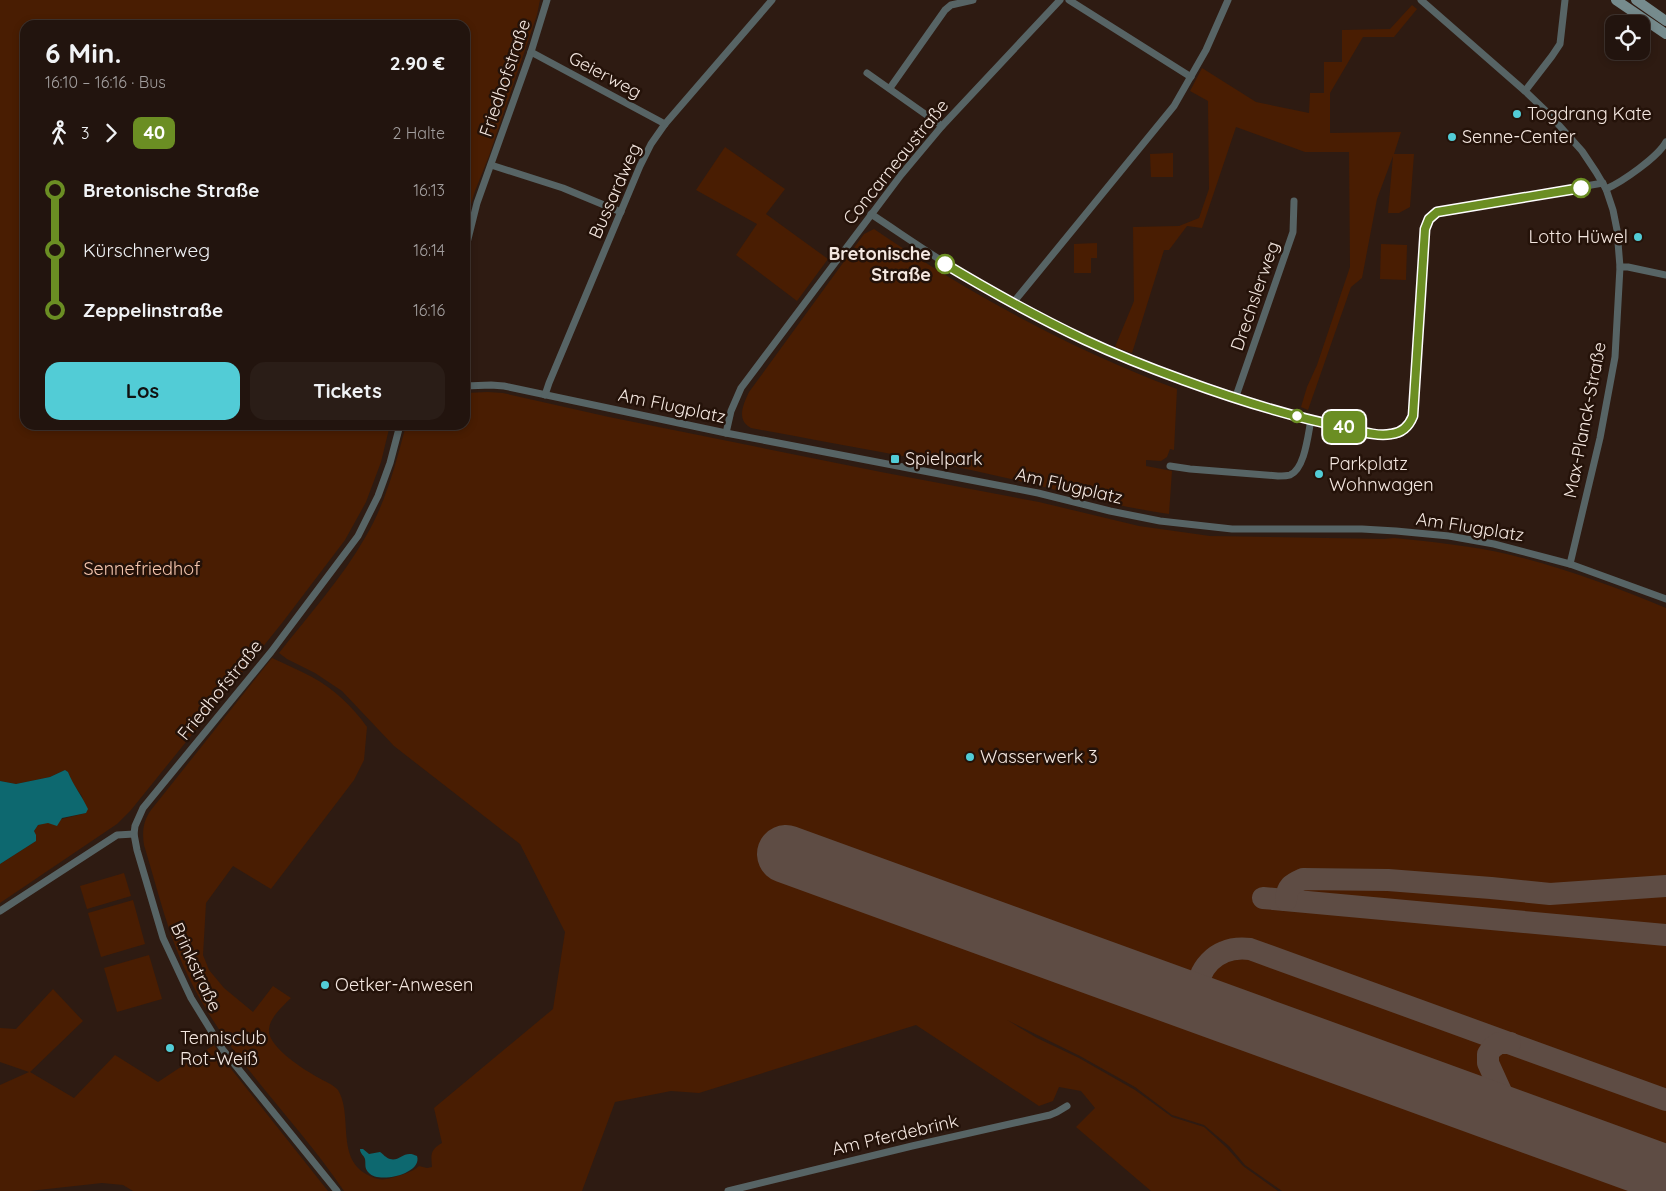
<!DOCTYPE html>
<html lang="de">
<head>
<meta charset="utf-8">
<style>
  body { margin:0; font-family:Quicksand,sans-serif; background:#2a1d17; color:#f1f3f6; height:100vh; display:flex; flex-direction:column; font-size:19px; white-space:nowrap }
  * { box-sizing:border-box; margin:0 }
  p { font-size:16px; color:#a29e9e }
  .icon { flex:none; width:28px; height:28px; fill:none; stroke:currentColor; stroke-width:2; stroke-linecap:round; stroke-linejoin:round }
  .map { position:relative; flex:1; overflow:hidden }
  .details { position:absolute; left:20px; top:20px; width:450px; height:410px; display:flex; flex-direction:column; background:#22140e; border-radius:15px; box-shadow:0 2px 8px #0003,0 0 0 1px #3f332e }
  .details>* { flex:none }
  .badge { padding:0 10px; border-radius:8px; font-size:18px; line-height:32px }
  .buttons { position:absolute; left:1605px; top:15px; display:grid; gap:10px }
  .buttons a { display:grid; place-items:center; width:45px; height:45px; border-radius:10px; background:#22140e; box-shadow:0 2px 8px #0003,0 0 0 1px #3f332e; font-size:25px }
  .map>.badge { position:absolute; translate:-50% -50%; box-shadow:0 0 0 2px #fff }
  .legs { display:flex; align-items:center; gap:8px; height:55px; padding:0 25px; font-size:16px }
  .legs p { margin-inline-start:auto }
  .overview { display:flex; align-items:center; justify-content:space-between; height:85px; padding:0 25px }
  h1 { font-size:28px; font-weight:800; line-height:38px }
  .button { display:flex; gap:10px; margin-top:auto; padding:10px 25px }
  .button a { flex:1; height:58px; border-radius:15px; background:#52ccd6; color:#111; font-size:20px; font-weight:800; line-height:58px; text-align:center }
  .button a+a { background:#2a1d17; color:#f1f3f6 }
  ul { padding:0 25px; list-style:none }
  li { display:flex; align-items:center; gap:18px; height:60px; font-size:19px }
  li i { display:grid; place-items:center; width:8px; height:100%; margin:0 6px; background:currentColor }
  li i::after { content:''; width:12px; height:12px; margin:-6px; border:4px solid; border-radius:50%; background:#22140e }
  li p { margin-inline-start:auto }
  li:first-child i { background:linear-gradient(#0000 50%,currentColor 0) }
  li:last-child i { background:linear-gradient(currentColor 50%,#0000 0) }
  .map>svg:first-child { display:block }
  .green { fill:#491d02 }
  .water { fill:#0d686f }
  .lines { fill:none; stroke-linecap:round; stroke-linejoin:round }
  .taxiway { stroke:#5e4c44; stroke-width:22 }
  .runway { stroke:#5e4c44; stroke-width:58 }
  .street { stroke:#576465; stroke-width:7 }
  .secondary { stroke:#768b8d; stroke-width:10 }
  .line-1-casing { stroke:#fff; stroke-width:11 }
  .line-1 { stroke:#6b8e23; stroke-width:8 }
  .poi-dot { fill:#52ccd6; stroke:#241209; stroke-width:2 }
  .stop-1-dot { fill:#fff; stroke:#6b8e23; stroke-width:2.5 }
  .labels { text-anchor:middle; stroke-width:5; stroke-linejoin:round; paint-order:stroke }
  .street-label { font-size:18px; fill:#f4e7e0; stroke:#241209 }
  .poi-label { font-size:18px; fill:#f4e7e0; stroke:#241209; text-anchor:start }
  .stop-label { font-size:18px; font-weight:bold; fill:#f4e7e0; stroke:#241209; text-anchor:end }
  .park-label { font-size:18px; fill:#f6c6ae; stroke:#241209 }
</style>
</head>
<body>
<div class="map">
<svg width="1666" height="1191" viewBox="0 0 1666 1191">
  <rect width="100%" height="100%" fill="#2e1b12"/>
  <g class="green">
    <path d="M 0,0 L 540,0 L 537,15 L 489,156 L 475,191 L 465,224 L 465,25 L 25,25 L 25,425 L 390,425 L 381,462 L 366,502 L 345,540 L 282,623 L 131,810 L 117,824 L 0,903 L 0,864 L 36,841 L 34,831 L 38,825 L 86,813 L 82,796 L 72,783 L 68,772 L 65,770 L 50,777 L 16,784 L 0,781 Z"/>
    <path d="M 1412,5 L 1417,9 L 1394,37 L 1363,37 L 1330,93 L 1330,133 L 1401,132 L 1394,154 L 1414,154 L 1410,207 L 1399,213 L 1388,213 L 1393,156 L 1377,199 L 1362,278 L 1351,287 L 1308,410 L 1301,407 L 1307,387 L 1317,365 L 1350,267 L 1349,152 L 1305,152 L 1236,127 L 1202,228 L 1187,226 L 1169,250 L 1164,250 L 1132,353 L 1115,347 L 1134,301 L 1133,227 L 1179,226 L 1199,218 L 1209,189 L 1208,101 L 1190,91 L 1202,68 L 1256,102 L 1309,113 L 1310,93 L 1324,93 L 1324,62 L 1342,62 L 1342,30 L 1390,29 Z"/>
    <path d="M 725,147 L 785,189 L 766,214 L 828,259 L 797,301 L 736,255 L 757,224 L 696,190 Z"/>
    <path d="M 1173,153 L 1173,177 L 1151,177 L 1150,154 Z"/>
    <path d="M 874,229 C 970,294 1068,348 1177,389 L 1174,450 L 1170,449 L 1167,457 L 1161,461 L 1146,460 L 1146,466 L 1172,471 L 1169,514 C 1112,506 1057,489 1002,477 C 919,458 835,444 751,428 C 736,420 743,405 749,392 L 864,234 Z"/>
    <path d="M 1097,243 L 1097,258 L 1091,258 L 1091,273 L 1074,273 L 1074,244 Z"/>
    <path d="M 1381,244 L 1407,245 L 1406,280 L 1380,279 Z"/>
    <path d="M 488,392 L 503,393 L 609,417 L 881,472 L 1039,502 L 1139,526 L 1210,536 L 1384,539 L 1394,538 C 1434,542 1473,546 1511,555 C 1564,568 1615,587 1666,608 L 1666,1191 L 1282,1191 L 1245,1165 L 1229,1146 L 1204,1125 L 1172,1115 L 1135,1087 L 1080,1056 L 1007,1020 L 1037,1038 L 1079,1058 L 1135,1090 L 1172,1117 L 1204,1127 L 1227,1148 L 1243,1166 L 1278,1191 L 1151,1191 L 1076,1127 L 1095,1108 L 1081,1091 L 1059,1087 L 1053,1101 L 1039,1106 L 916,1025 L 699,1093 L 671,1091 L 615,1102 L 582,1191 L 344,1191 C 296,1120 230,1060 191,982 C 169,939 158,891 144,845 C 142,832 143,821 151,810 L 272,658 C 285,664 299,670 312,677 C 334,689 353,707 367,727 L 364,760 L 354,780 L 271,889 L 233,866 L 206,903 L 203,955 L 209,970 L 224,988 L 253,1012 L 273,986 L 291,998 C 283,1006 270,1017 269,1029 C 267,1047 305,1070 319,1078 C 324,1081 334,1085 338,1090 C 353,1115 336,1157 366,1174 C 375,1179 381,1181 391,1178 C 401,1175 411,1173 419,1166 L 427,1168 L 432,1167 C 431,1154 430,1150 442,1143 L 434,1108 L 553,1009 L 565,932 L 520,844 L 394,746 L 342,691 L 315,673 L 287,659 L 279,653 C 308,616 343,577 366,536 C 386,502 396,463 406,425 L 465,425 L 465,393 Z"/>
    <path d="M 124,873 L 131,896 L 87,909 L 80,886 Z"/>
    <path d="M 133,900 L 145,944 L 101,957 L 88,913 Z"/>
    <path d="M 149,955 L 162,999 L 117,1012 L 104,968 Z"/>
    <path d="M 53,989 L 83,1021 L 30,1072 L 74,1098 L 115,1055 L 158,1082 L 214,1045 L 228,1065 L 328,1191 L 133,1191 L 123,1185 L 102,1183 L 29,1191 L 0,1191 L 0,1085 L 29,1072 L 0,1062 L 0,1028 L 16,1029 Z"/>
  </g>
  <g class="water">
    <path d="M 65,770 L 68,772 C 73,785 82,796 88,809 L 86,813 L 62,818 L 57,826 L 48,823 L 38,825 L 34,831 L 36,835 L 36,841 L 0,864 L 0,781 L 16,784 L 50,777 Z"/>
    <path d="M 360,1149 L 363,1149 L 369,1154 L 380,1152 C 383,1154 386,1158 390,1159 C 400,1162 404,1149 417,1156 C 423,1174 378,1184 369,1173 C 364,1168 366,1165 365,1159 C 364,1155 360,1154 360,1149 Z"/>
  </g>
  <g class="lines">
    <g class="taxiway">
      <path d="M 1263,898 L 1666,935"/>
      <path d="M 1286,900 C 1287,886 1292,884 1303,879 L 1388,880 L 1491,888 L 1550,894 L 1666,886"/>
      <path d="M 1208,1008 C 1188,990 1202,961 1224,952 C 1233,948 1241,948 1250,949 L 1666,1100"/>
      <path d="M 1510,1043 L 1499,1043 L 1492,1048 L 1488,1054 L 1488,1063 L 1508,1107 L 1518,1118 L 1532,1125"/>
    </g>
    <path class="runway" d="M 786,854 L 1666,1174"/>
    <g class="street">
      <path d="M 1069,0 L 1191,77"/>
      <path d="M 1421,0 L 1525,91 L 1549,114 L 1582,151 L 1596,172 L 1606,189 L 1613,210 L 1617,230 L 1620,267 L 1615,357 L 1600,438 L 1570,564"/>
      <path d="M 531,52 L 665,124"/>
      <path d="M 867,73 L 942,126"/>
      <path d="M 890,88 L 945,10 L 951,5 L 973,0"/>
      <path d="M 1525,91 L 1552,56 L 1560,44 L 1565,0"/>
      <path d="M 491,165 L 563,188 L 621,212"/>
      <path d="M 1606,189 C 1622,182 1658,157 1666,142"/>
      <path d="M 871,214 C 906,237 940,261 976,282 C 1073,340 1178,385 1287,414 C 1320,422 1353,432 1387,435 C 1400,434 1408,428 1413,416 L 1425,229 L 1429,219 L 1437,212 L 1603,183"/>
      <path d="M 465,251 L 477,203 L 531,52 L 547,0"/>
      <path d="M 1620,267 L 1628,267 L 1666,275"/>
      <path d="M 1013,303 L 1174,106 L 1206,50 L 1228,0"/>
      <path d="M 465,386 L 491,385 L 504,386 L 726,433 L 1038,493 L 1110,511 L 1160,521 L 1232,529 L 1362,529 L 1396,531 L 1449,536 L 1494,544 L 1570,564 L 1666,599"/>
      <path d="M 545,395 L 549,383 L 640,166 L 651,144 L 665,124 L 772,0"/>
      <path d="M 1235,399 L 1293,232 L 1294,201"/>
      <path d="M 726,433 L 731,411 L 741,388 L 901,175 L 942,126 L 1060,0"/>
      <path d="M 1170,466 L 1190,469 L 1278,476 C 1282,476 1287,476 1290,475 C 1305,469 1308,434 1311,420"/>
      <path d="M 0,911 L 117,835 L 134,834"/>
      <path d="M 337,1191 L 223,1050 L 191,998 L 163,938 L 137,850 L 134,834 L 135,826 L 143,808 L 271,652 L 358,536 L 378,496 L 390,463 L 400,425"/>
      <path d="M 728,1191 L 912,1146 L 1050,1115 L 1057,1112 L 1067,1106"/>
    </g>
    <g class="secondary">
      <path d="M 1616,0 L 1666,34"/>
      <path d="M 1636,0 L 1666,21"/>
    </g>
  </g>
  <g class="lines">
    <defs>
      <path id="line-1" d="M 945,264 C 990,291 1037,317 1085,340 C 1117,355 1150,368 1183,380 C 1235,399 1288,416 1343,427 C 1357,430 1376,437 1391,434 C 1402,433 1409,426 1413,416 L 1425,229 L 1429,219 L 1437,212 L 1581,188"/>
    </defs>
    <use href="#line-1" class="line-1-casing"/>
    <use href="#line-1" class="line-1"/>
  </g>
  <g class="poi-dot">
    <circle cx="1517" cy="114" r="5"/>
    <circle cx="1452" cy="137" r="5"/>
    <circle cx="1638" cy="237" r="5"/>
    <rect x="890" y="454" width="10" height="10" rx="2.5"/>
    <circle cx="1319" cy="474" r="5"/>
    <circle cx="970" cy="757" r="5"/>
    <circle cx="325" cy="985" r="5"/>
    <circle cx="170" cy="1048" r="5"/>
  </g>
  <g class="stop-1-dot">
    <circle cx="1581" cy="188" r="9"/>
    <circle cx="945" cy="264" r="9"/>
    <circle cx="1297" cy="416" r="6"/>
  </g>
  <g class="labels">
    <g class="street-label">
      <text transform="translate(605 75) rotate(28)" y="6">Geierweg</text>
      <text transform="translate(505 78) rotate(-71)" y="6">Friedhofstraße</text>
      <text transform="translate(896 162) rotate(-51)" y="6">Concarneaustraße</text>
      <text transform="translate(615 191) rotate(-66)" y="6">Bussardweg</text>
      <text transform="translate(1255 296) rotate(-71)" y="6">Drechslerweg</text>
      <text transform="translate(672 406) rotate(12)" y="6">Am Flugplatz</text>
      <text transform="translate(1585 420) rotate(-79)" y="6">Max-Planck-Straße</text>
      <text transform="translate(1069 486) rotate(13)" y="6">Am Flugplatz</text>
      <text transform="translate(1470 527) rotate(9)" y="6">Am Flugplatz</text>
      <text transform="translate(220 690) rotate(-51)" y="6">Friedhofstraße</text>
      <text transform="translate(196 967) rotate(65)" y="6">Brinkstraße</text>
      <text transform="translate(895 1135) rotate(-13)" y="6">Am Pferdebrink</text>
    </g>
    <g class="poi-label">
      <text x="1527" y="120">Togdrang Kate</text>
      <text x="1462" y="143">Senne-Center</text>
      <text x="1628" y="243" text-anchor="end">Lotto Hüwel</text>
      <text x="905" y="465">Spielpark</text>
      <text x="1329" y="470">Parkplatz<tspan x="1329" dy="21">Wohnwagen</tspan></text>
      <text x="980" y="763">Wasserwerk 3</text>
      <text x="335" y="991">Oetker-Anwesen</text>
      <text x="180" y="1044">Tennisclub<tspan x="180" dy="21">Rot-Weiß</tspan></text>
    </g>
    <g class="stop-label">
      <text x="931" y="260">Bretonische<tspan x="931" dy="21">Straße</tspan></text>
    </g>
    <g class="park-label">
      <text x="142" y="575">Sennefriedhof</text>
    </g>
  </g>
</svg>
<div class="buttons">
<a><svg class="icon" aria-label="locate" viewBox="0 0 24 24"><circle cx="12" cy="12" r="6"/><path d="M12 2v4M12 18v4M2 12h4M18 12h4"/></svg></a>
</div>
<b class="badge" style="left:1344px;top:427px;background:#6b8e23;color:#fff">40</b>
<section class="details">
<div class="overview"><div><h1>6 Min.</h1><p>16:10 – 16:16 · Bus</p></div><b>2.90 €</b></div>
<div class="legs"><svg class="icon" aria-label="walk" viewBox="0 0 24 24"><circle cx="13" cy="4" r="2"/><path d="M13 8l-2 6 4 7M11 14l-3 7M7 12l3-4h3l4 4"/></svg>3<svg class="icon" aria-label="forward" viewBox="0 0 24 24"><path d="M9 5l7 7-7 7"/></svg><b class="badge" style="background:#6b8e23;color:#fff">40</b><p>2 Halte</p></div>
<ul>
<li><i style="color:#6b8e23"></i><b>Bretonische Straße</b><p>16:13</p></li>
<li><i style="color:#6b8e23"></i><span>Kürschnerweg</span><p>16:14</p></li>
<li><i style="color:#6b8e23"></i><b>Zeppelinstraße</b><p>16:16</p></li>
</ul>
<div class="button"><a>Los</a><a>Tickets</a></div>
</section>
</div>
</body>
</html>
